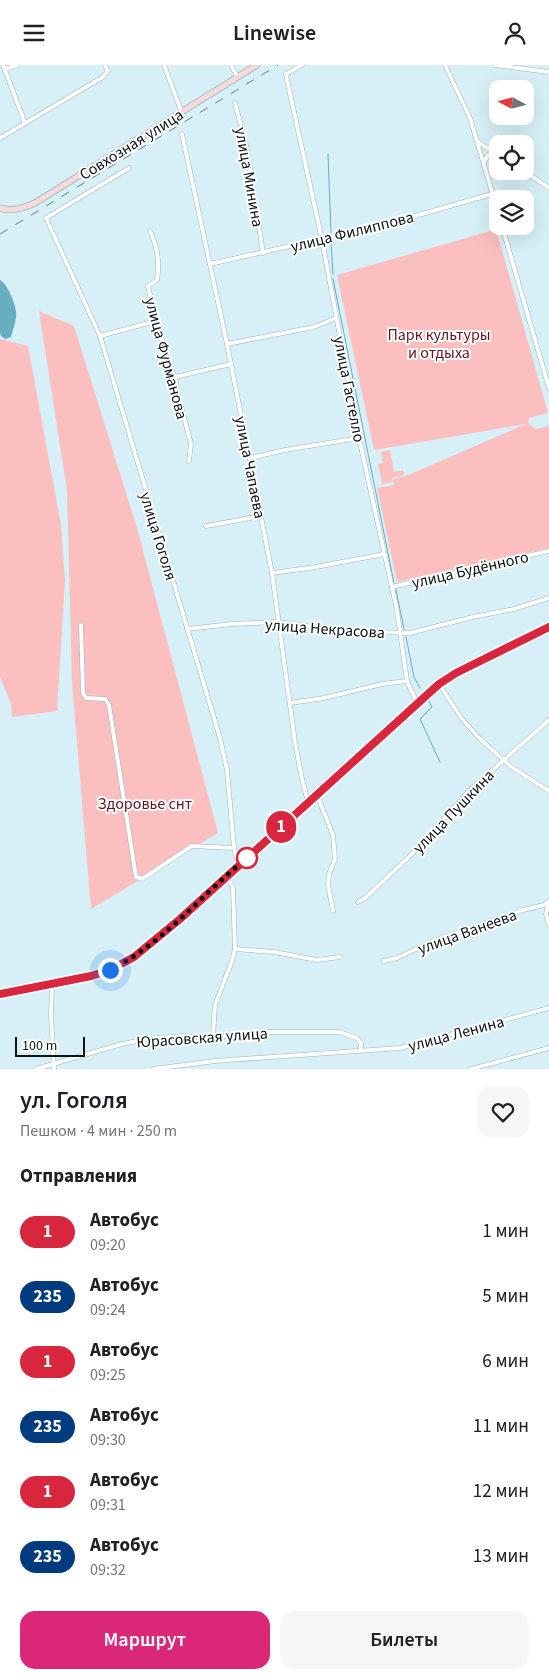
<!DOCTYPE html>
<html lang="ru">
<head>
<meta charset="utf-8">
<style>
  body { margin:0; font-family:"Source Sans 3",sans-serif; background:#f6f6f6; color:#202124; height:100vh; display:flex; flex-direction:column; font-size:19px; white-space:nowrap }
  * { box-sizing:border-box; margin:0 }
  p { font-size:16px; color:#757577 }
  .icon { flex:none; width:28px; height:28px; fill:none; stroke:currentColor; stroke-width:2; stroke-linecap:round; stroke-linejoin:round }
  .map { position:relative; height:1004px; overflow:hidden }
  .sheet { display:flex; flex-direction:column; background:#fff; flex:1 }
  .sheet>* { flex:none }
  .badge { padding:0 10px; border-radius:16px; font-size:18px; line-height:32px }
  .needle { width:32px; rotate:277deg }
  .buttons { position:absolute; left:489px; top:15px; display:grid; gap:10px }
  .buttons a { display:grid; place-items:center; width:45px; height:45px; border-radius:10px; background:#fff; box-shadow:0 5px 20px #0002; font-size:25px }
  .scale { position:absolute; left:15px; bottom:12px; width:70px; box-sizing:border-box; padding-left:5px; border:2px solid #0b1416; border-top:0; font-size:14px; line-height:18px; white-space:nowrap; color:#0b1416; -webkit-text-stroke:4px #fff; paint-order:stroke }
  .you { position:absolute; width:25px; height:25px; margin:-12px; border:4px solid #fff; border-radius:50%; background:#1a73e8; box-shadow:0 0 0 8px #1a73e833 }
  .map>.badge { position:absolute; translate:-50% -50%; box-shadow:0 0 0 2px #fff }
  h2 { padding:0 20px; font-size:19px; line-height:45px }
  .round { display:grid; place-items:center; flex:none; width:52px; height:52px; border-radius:15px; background:#f6f6f6 }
  .headline { display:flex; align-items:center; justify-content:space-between; height:85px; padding:0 20px }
  h1 { font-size:24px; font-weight:600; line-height:38px }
  .action { display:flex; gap:10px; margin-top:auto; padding:10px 20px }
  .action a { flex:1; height:58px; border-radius:15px; background:#db2777; color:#fff; font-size:20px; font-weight:600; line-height:58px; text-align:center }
  .action a+a { background:#f6f6f6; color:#202124 }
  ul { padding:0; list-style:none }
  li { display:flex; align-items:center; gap:15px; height:65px; padding:0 20px }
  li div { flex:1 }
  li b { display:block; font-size:19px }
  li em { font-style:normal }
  li .badge { min-width:55px; font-weight:700; text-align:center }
  header { display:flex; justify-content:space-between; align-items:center; height:65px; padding:0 20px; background:#fff; font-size:22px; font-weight:600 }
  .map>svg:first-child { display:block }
  .green { fill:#fbbfc0 }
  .water { fill:#66aec0 }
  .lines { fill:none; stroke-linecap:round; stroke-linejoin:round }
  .stream { stroke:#66aec0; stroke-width:1 }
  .street-casing { stroke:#9bb4ba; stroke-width:5 }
  .secondary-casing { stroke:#9bb4ba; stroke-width:7 }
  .street { stroke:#fff; stroke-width:4 }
  .secondary { stroke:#f4dadb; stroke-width:5.5 }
  .rail { stroke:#6a7a7f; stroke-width:1; stroke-dasharray:9 9; stroke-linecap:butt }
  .line-casing { stroke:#fff; stroke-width:11 }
  .line { stroke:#d7263d; stroke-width:8 }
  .walk { stroke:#0b1416; stroke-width:5; stroke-dasharray:0 9 }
  .stop-dot { fill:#fff; stroke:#d7263d; stroke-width:2.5 }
  .labels { text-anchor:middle; stroke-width:4; stroke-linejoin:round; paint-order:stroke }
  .street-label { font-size:16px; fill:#0b1416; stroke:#fff }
  .park-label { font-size:16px; fill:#611620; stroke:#fff }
</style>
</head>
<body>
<header><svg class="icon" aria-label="menu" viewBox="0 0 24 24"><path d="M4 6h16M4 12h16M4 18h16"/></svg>Linewise<svg class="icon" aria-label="person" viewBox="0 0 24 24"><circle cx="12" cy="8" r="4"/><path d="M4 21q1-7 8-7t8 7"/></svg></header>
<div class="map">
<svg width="549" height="1004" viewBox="0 0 549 1004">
  <rect width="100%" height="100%" fill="#d7f0f7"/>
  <g class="green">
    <path d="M 494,165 L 497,170 L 502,185 L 548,348 L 529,353 L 528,358 L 536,364 L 549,361 L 549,483 L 397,517 L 377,423 L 394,420 L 393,414 L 406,411 L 526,359 L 374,385 L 337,210 Z"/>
    <path d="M 39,246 L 74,261 L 137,463 L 218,768 L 91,844 L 72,618 L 67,426 Z"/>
    <path d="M 0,274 L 28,281 L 61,460 L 65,515 L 57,646 L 12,652 L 11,639 L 0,612 Z"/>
    <path d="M 390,385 L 394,407 L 403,405 L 404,410 L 392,413 L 393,417 L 382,419 L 378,399 L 383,398 L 381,387 Z"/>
  </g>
  <path class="water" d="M 0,215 C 7,218 16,240 16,247 C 17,255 13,264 11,272 L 5,274 L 1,271 L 0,268 Z"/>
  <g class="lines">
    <g class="stream">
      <path d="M 328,89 L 331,168"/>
      <path d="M 331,176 L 333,209"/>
      <path d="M 333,214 L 394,518"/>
      <path d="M 396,525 L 404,564"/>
      <path d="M 406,572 L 414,612 L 420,623"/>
      <path d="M 428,635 L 432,642 L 420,654 L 440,697"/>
    </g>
    <defs>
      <g id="street">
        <path d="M 3,0 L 25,58"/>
        <path d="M 164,0 L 182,48"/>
        <path d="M 231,0 L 237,11"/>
        <path d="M 302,0 L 286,9 L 287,15 L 322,175 L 359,373 L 397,545 L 407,616 L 417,638"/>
        <path d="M 445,0 L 470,53 L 498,147"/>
        <path d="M 495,0 L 549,7"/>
        <path d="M 5,4 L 17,0"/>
        <path d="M 235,38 L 247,84 L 263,188"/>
        <path d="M 182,69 L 227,279 L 272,508 L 295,677 L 302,714 L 308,737"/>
        <path d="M 0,73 L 103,12 L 108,6 L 105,0"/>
        <path d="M 478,77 L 498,90"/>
        <path d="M 484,97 L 488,90 L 493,88"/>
        <path d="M 129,103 L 46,153 L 100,271 L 220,673 L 227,705 L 234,783 L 236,792 L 241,799"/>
        <path d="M 524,106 L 549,123"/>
        <path d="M 502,161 L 549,323"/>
        <path d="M 150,166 C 157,181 160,198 157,215 L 148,221 L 156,256 L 170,301 L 175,312 L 178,330 L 191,379 L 189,396"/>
        <path d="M 210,199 L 380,161 L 492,129"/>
        <path d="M 100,271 L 156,256"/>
        <path d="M 227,279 L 314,262 L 336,253"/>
        <path d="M 175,312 L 231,299"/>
        <path d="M 250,393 L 285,385 L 359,373"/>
        <path d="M 206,461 L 261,451"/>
        <path d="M 272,508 L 316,502 L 384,489"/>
        <path d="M 392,522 L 549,486"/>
        <path d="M 81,560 L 83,628 L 86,633 L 105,634 L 109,640 L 136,812 L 142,814 L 192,781 L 234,783"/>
        <path d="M 187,564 L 232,559 L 278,557 L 342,566 L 410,568 L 473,552 L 514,544 L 549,533"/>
        <path d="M 439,619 L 462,654 L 479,673 L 510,701 L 549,726"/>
        <path d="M 290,638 L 324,633 L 382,619 L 407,616"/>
        <path d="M 317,730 L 333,770 L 335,794 L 329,809 L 328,820 L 333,846"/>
        <path d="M 549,836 L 546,849 L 549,860"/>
        <path d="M 358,837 L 365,833 L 409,792 L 471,724 L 549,655"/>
        <path d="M 235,884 L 274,887 L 317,895 L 340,892"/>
        <path d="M 384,896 L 397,893 L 433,876 L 523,845 L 544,840 L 549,836"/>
        <path d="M 52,919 L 51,950 L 54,1004"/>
        <path d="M 213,971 L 215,940 L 232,896 L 235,884 L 233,823 L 227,811"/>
        <path d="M 36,1004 L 122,979 L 147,974 L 183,971 L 206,973 L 213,971 L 232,971 L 267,967 L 339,967 L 357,973 L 361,978 L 361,985"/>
        <path d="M 153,1004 L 215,996 L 400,983 L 549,943"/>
        <path d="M 471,1004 L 549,983"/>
      </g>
      <g id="secondary">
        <path d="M 0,143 C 11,147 24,143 35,138 L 257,0"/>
        <path d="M 0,929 L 91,911 L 110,905 L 134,892 L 180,854 L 439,619 L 456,608 L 549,562"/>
      </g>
    </defs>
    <use href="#street" class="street-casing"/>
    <use href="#secondary" class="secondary-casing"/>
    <use href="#street" class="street"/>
    <use href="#secondary" class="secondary"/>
    <path class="rail" d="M 0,169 L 278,0"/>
  </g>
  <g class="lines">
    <defs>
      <path id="line" d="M 0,929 L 91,911 L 110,905 L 134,892 L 180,854 L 439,619 L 456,608 L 549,562"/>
    </defs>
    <use href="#line" class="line-casing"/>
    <use href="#line" class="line"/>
    <path class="walk" d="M 110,905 C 164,878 201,830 247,793"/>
  </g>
  <circle class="stop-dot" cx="247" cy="793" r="10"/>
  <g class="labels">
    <g class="street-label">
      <text transform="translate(131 79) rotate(-32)" y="6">Совхозная улица</text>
      <text transform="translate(250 112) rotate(80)" y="6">улица Минина</text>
      <text transform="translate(352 166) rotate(-14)" y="6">улица Филиппова</text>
      <text transform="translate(167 293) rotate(75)" y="6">улица Фурманова</text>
      <text transform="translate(350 324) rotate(79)" y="6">улица Гастелло</text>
      <text transform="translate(251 402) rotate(79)" y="6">улица Чапаева</text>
      <text transform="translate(159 471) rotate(73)" y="6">улица Гоголя</text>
      <text transform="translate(470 504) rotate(-13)" y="6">улица Будённого</text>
      <text transform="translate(325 563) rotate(4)" y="6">улица Некрасова</text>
      <text transform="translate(453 746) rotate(-46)" y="6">улица Пушкина</text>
      <text transform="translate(467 866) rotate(-20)" y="6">улица Ванеева</text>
      <text transform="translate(456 968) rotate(-15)" y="6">улица Ленина</text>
      <text transform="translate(202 972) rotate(-4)" y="6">Юрасовская улица</text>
    </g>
    <g class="park-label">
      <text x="439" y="275">Парк культуры<tspan x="439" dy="18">и отдыха</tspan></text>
      <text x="145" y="744">Здоровье снт</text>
    </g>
  </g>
</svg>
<div class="buttons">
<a><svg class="needle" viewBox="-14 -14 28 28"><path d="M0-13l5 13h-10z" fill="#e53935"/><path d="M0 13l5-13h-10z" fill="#757577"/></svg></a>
<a><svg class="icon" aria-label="locate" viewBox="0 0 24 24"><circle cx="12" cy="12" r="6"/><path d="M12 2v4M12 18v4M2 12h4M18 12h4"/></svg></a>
<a><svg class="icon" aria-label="layers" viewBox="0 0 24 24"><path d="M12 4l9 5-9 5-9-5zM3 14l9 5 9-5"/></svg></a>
</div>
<div class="scale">100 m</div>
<div class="you" style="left:110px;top:905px"></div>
<b class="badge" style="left:281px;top:762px;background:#d7263d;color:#fff">1</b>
</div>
<section class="sheet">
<div class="headline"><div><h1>ул. Гоголя</h1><p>Пешком · 4 мин · 250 m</p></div><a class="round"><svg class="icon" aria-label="heart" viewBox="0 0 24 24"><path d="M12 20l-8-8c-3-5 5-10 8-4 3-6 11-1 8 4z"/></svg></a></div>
<h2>Отправления</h2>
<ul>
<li><span class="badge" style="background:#d7263d;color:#fff">1</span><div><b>Автобус</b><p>09:20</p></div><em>1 мин</em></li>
<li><span class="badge" style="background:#003b80;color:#fff">235</span><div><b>Автобус</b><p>09:24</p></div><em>5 мин</em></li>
<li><span class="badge" style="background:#d7263d;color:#fff">1</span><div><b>Автобус</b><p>09:25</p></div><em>6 мин</em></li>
<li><span class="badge" style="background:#003b80;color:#fff">235</span><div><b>Автобус</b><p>09:30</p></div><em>11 мин</em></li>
<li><span class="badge" style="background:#d7263d;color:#fff">1</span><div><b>Автобус</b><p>09:31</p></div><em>12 мин</em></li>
<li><span class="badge" style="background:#003b80;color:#fff">235</span><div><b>Автобус</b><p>09:32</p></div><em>13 мин</em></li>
</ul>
<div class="action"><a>Маршрут</a><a>Билеты</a></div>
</section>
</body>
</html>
